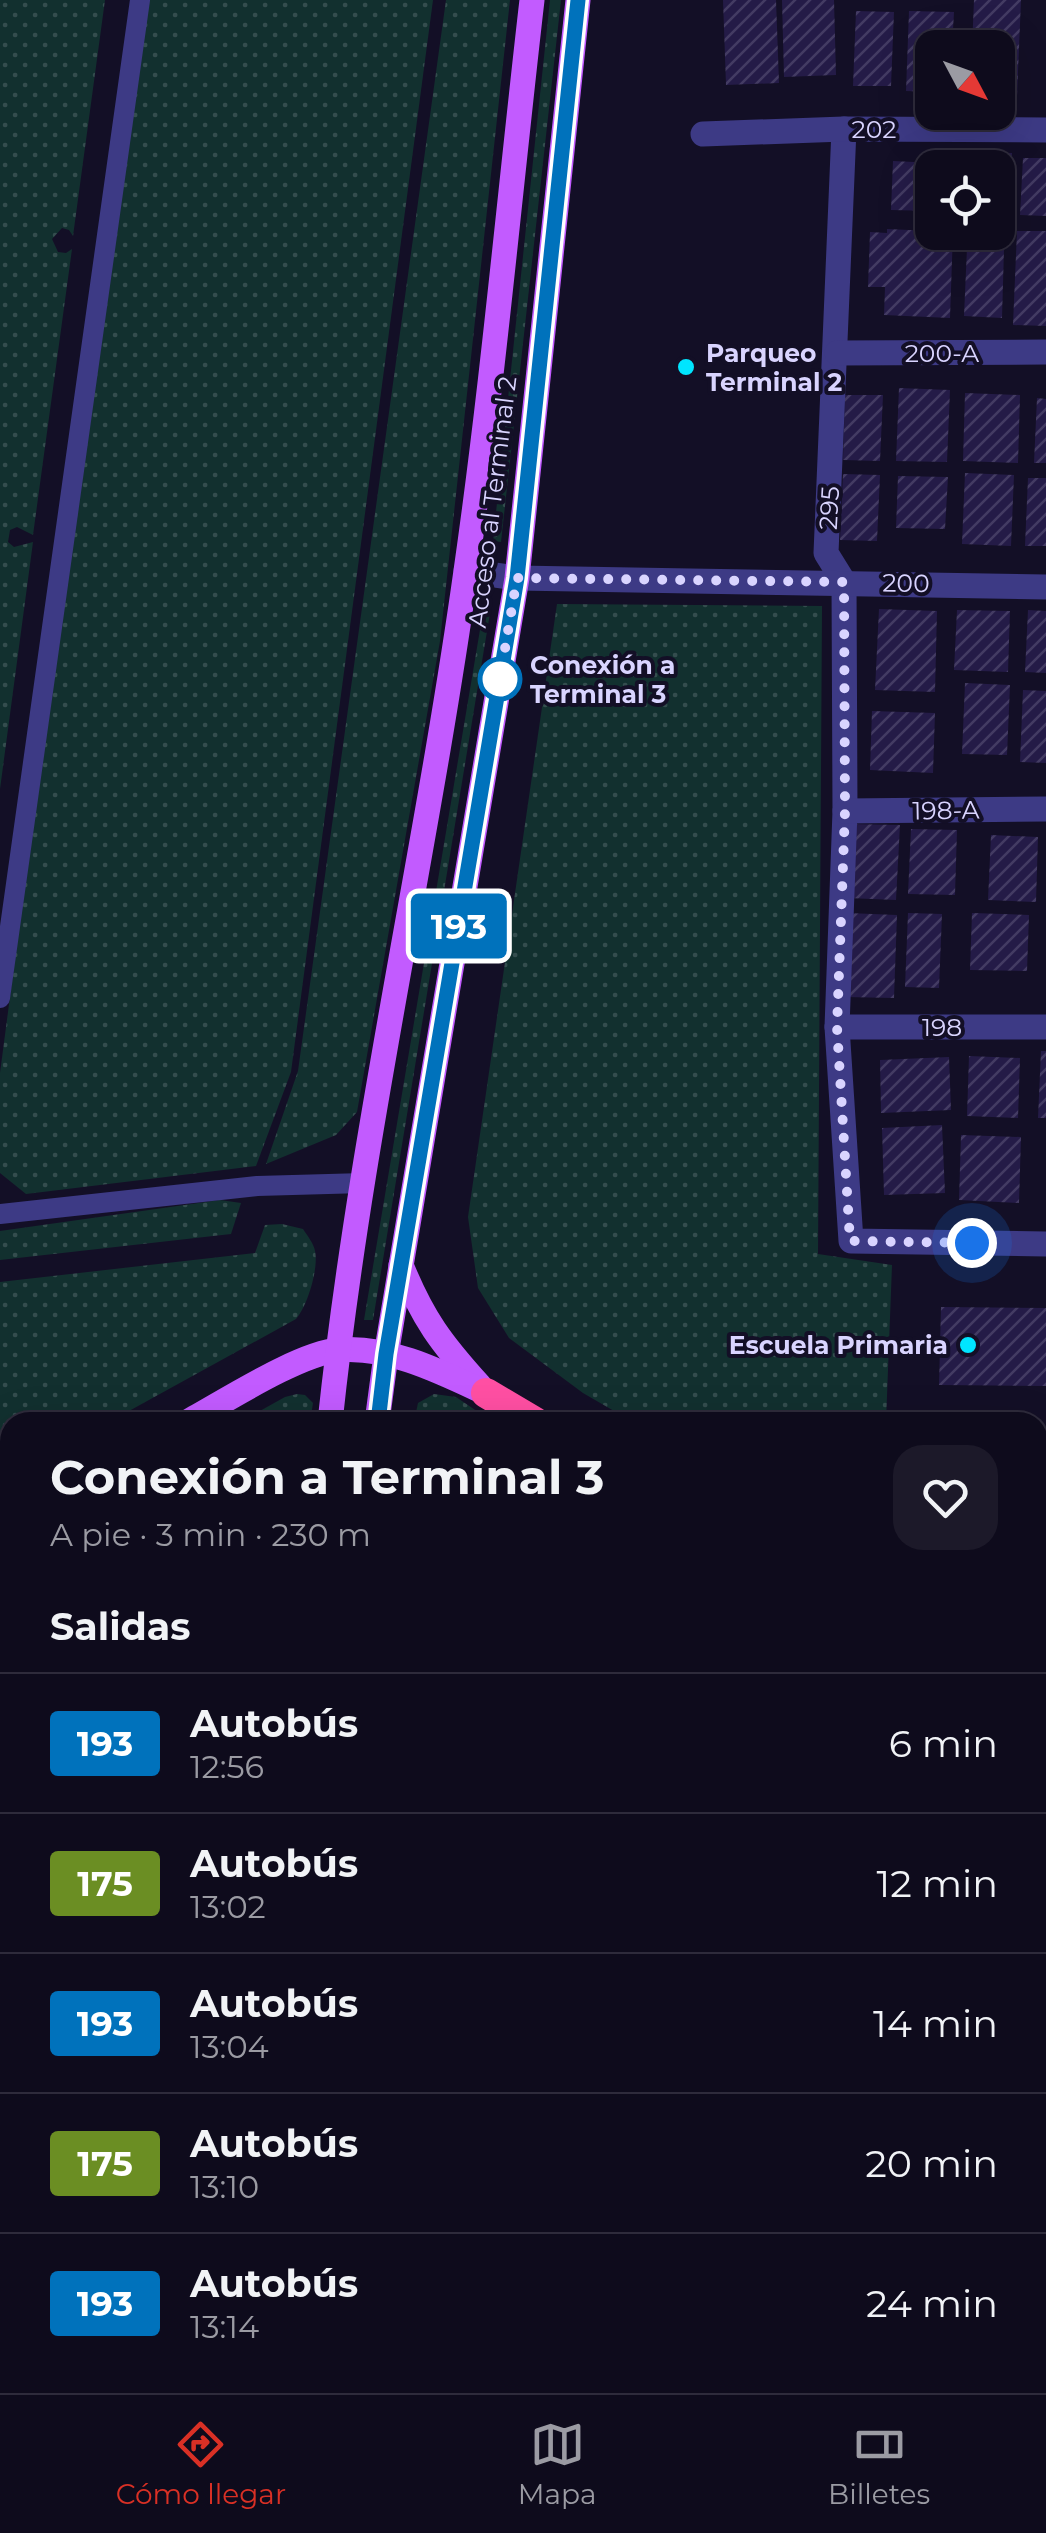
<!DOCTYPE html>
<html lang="es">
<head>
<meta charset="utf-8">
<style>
  body { margin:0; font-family:Montserrat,sans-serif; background:#1c1929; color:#f1f3f6; height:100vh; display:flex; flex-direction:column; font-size:38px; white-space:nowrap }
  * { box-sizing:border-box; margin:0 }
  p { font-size:32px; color:#9b9ba3 }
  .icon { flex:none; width:55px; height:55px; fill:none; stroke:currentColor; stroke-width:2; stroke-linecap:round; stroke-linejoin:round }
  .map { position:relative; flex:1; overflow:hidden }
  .side { position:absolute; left:0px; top:1412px; width:1048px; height:982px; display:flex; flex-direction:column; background:#0e0b1c; border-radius:30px 30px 0 0; box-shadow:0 10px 40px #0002,0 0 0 2px #2e2b3b }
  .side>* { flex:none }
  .badge { padding:0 20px; border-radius:8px; font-size:35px; line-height:65px }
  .needle { width:65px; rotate:131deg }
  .controls { position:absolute; left:915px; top:30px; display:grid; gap:20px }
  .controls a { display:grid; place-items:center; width:100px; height:100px; border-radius:20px; background:#0e0b1c; box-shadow:0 10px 40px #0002,0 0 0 2px #2e2b3b; font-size:50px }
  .you { position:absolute; width:50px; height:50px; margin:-25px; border:8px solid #fff; border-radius:50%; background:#1a73e8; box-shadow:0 0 0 15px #1a73e833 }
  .map>.badge { position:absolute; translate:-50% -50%; box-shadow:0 0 0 5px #fff }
  h2 { padding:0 50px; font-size:38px; line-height:90px }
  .round { display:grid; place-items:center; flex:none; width:105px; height:105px; border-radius:30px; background:#1c1929 }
  .summary { display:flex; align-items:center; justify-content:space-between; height:170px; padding:0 50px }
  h1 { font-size:48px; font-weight:700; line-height:75px }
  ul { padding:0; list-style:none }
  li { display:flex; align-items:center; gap:30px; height:140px; padding:0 50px; border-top:2px solid #2e2b3b }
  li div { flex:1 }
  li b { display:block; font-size:38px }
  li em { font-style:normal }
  li .badge { min-width:110px; font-weight:700; text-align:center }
  .tab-bar { display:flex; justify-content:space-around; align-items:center; height:140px; border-top:2px solid #2e2b3b; background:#0e0b1c; font-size:28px; color:#9b9ba3 }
  .tab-bar a { display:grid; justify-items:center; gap:5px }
  .tab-bar .current { color:#d93025 }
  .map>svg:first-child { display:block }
  .green { fill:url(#green-dots) }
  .building { fill:url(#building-hatch) }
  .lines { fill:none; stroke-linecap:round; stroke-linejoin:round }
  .lane { stroke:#3d3a85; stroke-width:20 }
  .street { stroke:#3d3a85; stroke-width:25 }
  .secondary { stroke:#6f6bff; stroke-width:25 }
  .primary { stroke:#c25bff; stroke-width:25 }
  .highway { stroke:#ff4fa3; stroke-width:30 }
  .line-casing { stroke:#fff; stroke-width:22 }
  .line { stroke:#0072bc; stroke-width:15 }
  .walk { stroke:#d9d4ff; stroke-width:10; stroke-dasharray:0 18 }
  .poi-dot { fill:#00e5ff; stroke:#130f26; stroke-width:4 }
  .stop-dot { fill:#fff; stroke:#0072bc; stroke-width:5 }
  .labels { text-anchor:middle; stroke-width:8; stroke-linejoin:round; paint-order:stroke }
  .street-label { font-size:25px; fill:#d9d4ff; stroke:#130f26 }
  .poi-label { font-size:25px; font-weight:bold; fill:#d9d4ff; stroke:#130f26; text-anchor:start }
  .stop-label { font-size:25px; font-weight:bold; fill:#d9d4ff; stroke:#130f26; text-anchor:start }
</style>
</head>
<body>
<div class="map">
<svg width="1046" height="2393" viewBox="0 0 1046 2393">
  <defs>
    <pattern id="green-dots" width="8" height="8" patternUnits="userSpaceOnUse" patternTransform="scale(2.5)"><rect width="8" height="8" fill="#12302f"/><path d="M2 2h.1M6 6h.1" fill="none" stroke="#344d4e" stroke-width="1.8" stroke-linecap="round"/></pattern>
    <pattern id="building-hatch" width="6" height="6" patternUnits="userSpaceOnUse" patternTransform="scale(2.5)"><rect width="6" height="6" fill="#241b47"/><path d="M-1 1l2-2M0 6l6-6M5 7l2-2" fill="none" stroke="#433b63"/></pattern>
  </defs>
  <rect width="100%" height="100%" fill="#130f26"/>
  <g class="green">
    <path d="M 0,0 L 105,0 L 73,236 L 69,230 L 62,228 L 52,239 L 58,252 L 66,253 L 72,249 L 33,535 L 17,527 L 10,530 L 8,542 L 14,547 L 33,542 L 0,789 Z"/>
    <path d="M 144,0 L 433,0 L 291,1072 L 256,1166 L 26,1194 L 0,1173 L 0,1073 L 121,151 Z"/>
    <path d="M 446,0 L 510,0 L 440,641 L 357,1112 L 336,1135 L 266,1164 L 298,1071 Z"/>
    <path d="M 550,0 L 561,0 L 501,542 L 493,541 Z"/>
    <path d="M 557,604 L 822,606 L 818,1254 L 892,1265 L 886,1422 L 633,1422 L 583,1393 L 509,1338 L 478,1288 L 468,1217 Z"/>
    <path d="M 484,606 L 491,607 L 373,1320 L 364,1320 Z"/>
    <path d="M 220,1200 L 241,1203 L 231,1234 L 0,1260 L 0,1231 Z"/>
    <path d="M 282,1224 L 303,1229 C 307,1235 314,1244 315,1251 C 319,1268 307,1307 296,1319 L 109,1422 L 10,1422 L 10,1476 L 0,1481 L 0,1282 L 255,1253 L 265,1225 Z"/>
    <path d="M 297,1394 L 305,1395 L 313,1403 L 310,1422 L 240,1422 L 285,1397 Z"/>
    <path d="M 434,1394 L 456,1397 L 493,1422 L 414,1422 L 418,1403 Z"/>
    <path d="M 0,1688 L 10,1688 L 10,2385 L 75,2385 L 78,2393 L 0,2393 Z"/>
  </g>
  <g class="building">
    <path d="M 723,0 L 776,0 L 779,83 L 726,85 Z"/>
    <path d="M 782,0 L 834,0 L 836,75 L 784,77 Z"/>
    <path d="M 974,0 L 1021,0 L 1017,96 L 998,95 L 998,48 L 972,48 Z"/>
    <path d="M 856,11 L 894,12 L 891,86 L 853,86 Z"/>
    <path d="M 909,11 L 954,12 L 952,48 L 932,48 L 932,92 L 906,91 Z"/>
    <path d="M 973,152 L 1012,153 L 1011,198 L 998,197 L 998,168 L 972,168 Z"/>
    <path d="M 1023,158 L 1046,158 L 1046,216 L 1020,215 Z"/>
    <path d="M 893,161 L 955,164 L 955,168 L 932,168 L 932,211 L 891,210 Z"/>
    <path d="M 887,229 L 953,232 L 950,318 L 884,315 L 885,287 L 868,287 L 870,232 L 887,233 Z"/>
    <path d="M 1017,231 L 1046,231 L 1046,326 L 1013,325 Z"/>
    <path d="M 967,248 L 1004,249 L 1002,318 L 964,316 Z"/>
    <path d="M 899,388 L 950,390 L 947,462 L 896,461 Z"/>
    <path d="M 965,393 L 1020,395 L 1018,463 L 963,461 Z"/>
    <path d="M 845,395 L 883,395 L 880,461 L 843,460 Z"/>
    <path d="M 1037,398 L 1046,399 L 1046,463 L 1034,463 Z"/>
    <path d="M 965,473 L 1014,475 L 1011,546 L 962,544 Z"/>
    <path d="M 843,474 L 880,475 L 877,541 L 840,540 Z"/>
    <path d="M 898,476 L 948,477 L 945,529 L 896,528 Z"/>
    <path d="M 1028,478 L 1046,478 L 1046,546 L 1025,546 Z"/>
    <path d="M 879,609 L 937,611 L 935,692 L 875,690 Z"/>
    <path d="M 957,610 L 1010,611 L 1008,672 L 954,670 Z"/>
    <path d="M 1028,610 L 1046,611 L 1046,673 L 1025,672 Z"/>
    <path d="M 965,683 L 1010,685 L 1007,755 L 962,754 Z"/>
    <path d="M 1023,690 L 1046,691 L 1046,763 L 1020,762 Z"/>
    <path d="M 872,711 L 935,713 L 933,773 L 870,770 Z"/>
    <path d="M 849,824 L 900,825 L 896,900 L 847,898 Z"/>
    <path d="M 911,829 L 957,830 L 955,895 L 908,894 Z"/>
    <path d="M 991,835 L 1038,837 L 1036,902 L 988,900 Z"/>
    <path d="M 848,913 L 897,915 L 894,998 L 845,997 Z"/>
    <path d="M 908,913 L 942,914 L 939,988 L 905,987 Z"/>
    <path d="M 972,913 L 1029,915 L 1027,971 L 970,970 Z"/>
    <path d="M 1041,1051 L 1046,1051 L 1046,1118 L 1038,1118 Z"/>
    <path d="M 969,1056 L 1020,1058 L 1018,1118 L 967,1116 Z"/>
    <path d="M 949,1057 L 951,1110 L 881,1113 L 880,1060 Z"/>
    <path d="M 942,1125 L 945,1193 L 884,1195 L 882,1128 Z"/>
    <path d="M 961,1135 L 1021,1137 L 1019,1203 L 959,1200 Z"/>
    <path d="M 941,1307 L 1046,1308 L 1046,1386 L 939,1385 Z"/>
    <path d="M 1038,1708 L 1046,1708 L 1046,2370 L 1038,2374 Z"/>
    <path d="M 188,2385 L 277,2385 L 275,2393 L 221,2393 Z"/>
    <path d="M 770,2385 L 824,2385 L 807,2393 L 773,2393 Z"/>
    <path d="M 956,2385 L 1014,2385 L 997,2393 L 960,2393 Z"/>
  </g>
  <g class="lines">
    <g class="lane">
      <path d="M 0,998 L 140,0"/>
      <path d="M 0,1214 L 257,1186 L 364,1183"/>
      <path d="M 0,2366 L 10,2361"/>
    </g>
    <g class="street">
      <path d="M 844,129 L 826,553 L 844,582 L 845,811 L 837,1027 L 851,1241 L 1046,1244"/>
      <path d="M 703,134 L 844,129 L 1046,130"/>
      <path d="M 837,353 L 1046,352"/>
      <path d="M 466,571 L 517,578 L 1046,587"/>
      <path d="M 845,811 L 1046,809"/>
      <path d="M 837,1027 L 1046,1027"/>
      <path d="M 101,2385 L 105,2393"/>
    </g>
    <path class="secondary" d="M 718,2385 L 722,2393"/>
    <g class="primary">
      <path d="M 401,1265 C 423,1319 441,1343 479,1385"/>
      <path d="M 187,1422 C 224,1402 299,1353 339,1350 C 390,1346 441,1372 486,1393"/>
      <path d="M 330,1422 C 360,1137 426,856 466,571 C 493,382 510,190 532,0"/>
      <path d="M 377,1422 L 386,1355 L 517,578 L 578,0"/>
      <path d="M 0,1526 L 10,1520"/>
      <path d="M 0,1595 L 10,1595"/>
      <path d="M 0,1646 L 10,1646"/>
    </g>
    <g class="highway">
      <path d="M 486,1393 L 535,1422"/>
      <path d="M 1038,1597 L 1046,1598"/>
      <path d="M 1038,1656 L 1046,1656"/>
    </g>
  </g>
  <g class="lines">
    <defs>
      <path id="line" d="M 378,1422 L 386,1354 L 517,578 L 578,0"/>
    </defs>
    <use href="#line" class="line-casing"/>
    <use href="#line" class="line"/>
    <path class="walk" d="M 500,679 L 498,690 L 517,578 L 844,582 L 845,811 L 837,1027 L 850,1241 L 972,1243"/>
  </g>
  <g class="poi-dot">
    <circle cx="686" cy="367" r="10"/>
    <circle cx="968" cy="1345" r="10"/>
  </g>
  <circle class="stop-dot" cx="500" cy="679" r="20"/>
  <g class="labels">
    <g class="street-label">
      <text x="874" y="138">202</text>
      <text x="942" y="362">200-A</text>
      <text transform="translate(492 502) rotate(-83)" y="9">Acceso al Terminal 2</text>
      <text transform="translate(829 508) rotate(-87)" y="9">295</text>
      <text transform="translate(906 583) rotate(1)" y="9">200</text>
      <text transform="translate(946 810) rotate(-1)" y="9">198-A</text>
      <text x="942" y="1036">198</text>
    </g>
    <g class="poi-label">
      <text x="706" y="362">Parqueo<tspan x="706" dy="29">Terminal 2</tspan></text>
      <text x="948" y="1354" text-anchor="end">Escuela Primaria</text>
    </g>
    <g class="stop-label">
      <text x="530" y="674">Conexión a<tspan x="530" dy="29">Terminal 3</tspan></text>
    </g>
  </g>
</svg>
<div class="controls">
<a><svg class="needle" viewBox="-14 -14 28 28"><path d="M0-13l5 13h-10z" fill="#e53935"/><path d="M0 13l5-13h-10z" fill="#9b9ba3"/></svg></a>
<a><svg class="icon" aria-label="locate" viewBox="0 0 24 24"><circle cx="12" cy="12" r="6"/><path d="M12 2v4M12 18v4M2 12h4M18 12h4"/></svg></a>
</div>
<div class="you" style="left:972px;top:1243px"></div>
<b class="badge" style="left:459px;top:926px;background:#0072bc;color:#fff">193</b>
<section class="side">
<div class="summary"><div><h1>Conexión a Terminal 3</h1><p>A pie · 3 min · 230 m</p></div><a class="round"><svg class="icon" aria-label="heart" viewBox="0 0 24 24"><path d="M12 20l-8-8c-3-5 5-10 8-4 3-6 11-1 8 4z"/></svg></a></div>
<h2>Salidas</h2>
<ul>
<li><span class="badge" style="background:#0072bc;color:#fff">193</span><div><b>Autobús</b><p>12:56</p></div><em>6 min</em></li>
<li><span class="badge" style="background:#6b8e23;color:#fff">175</span><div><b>Autobús</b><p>13:02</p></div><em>12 min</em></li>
<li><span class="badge" style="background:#0072bc;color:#fff">193</span><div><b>Autobús</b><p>13:04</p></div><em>14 min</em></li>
<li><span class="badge" style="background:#6b8e23;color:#fff">175</span><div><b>Autobús</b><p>13:10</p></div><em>20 min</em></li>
<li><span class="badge" style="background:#0072bc;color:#fff">193</span><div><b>Autobús</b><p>13:14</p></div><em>24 min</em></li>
</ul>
</section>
</div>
<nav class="tab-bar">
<a class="current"><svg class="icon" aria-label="directions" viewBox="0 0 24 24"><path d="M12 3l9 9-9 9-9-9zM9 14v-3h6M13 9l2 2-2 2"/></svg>Cómo llegar</a>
<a><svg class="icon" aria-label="map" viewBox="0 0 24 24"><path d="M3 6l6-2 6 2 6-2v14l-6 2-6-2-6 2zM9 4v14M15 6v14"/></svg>Mapa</a>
<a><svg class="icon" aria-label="tickets" viewBox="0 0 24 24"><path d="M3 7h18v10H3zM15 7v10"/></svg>Billetes</a>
</nav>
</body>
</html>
